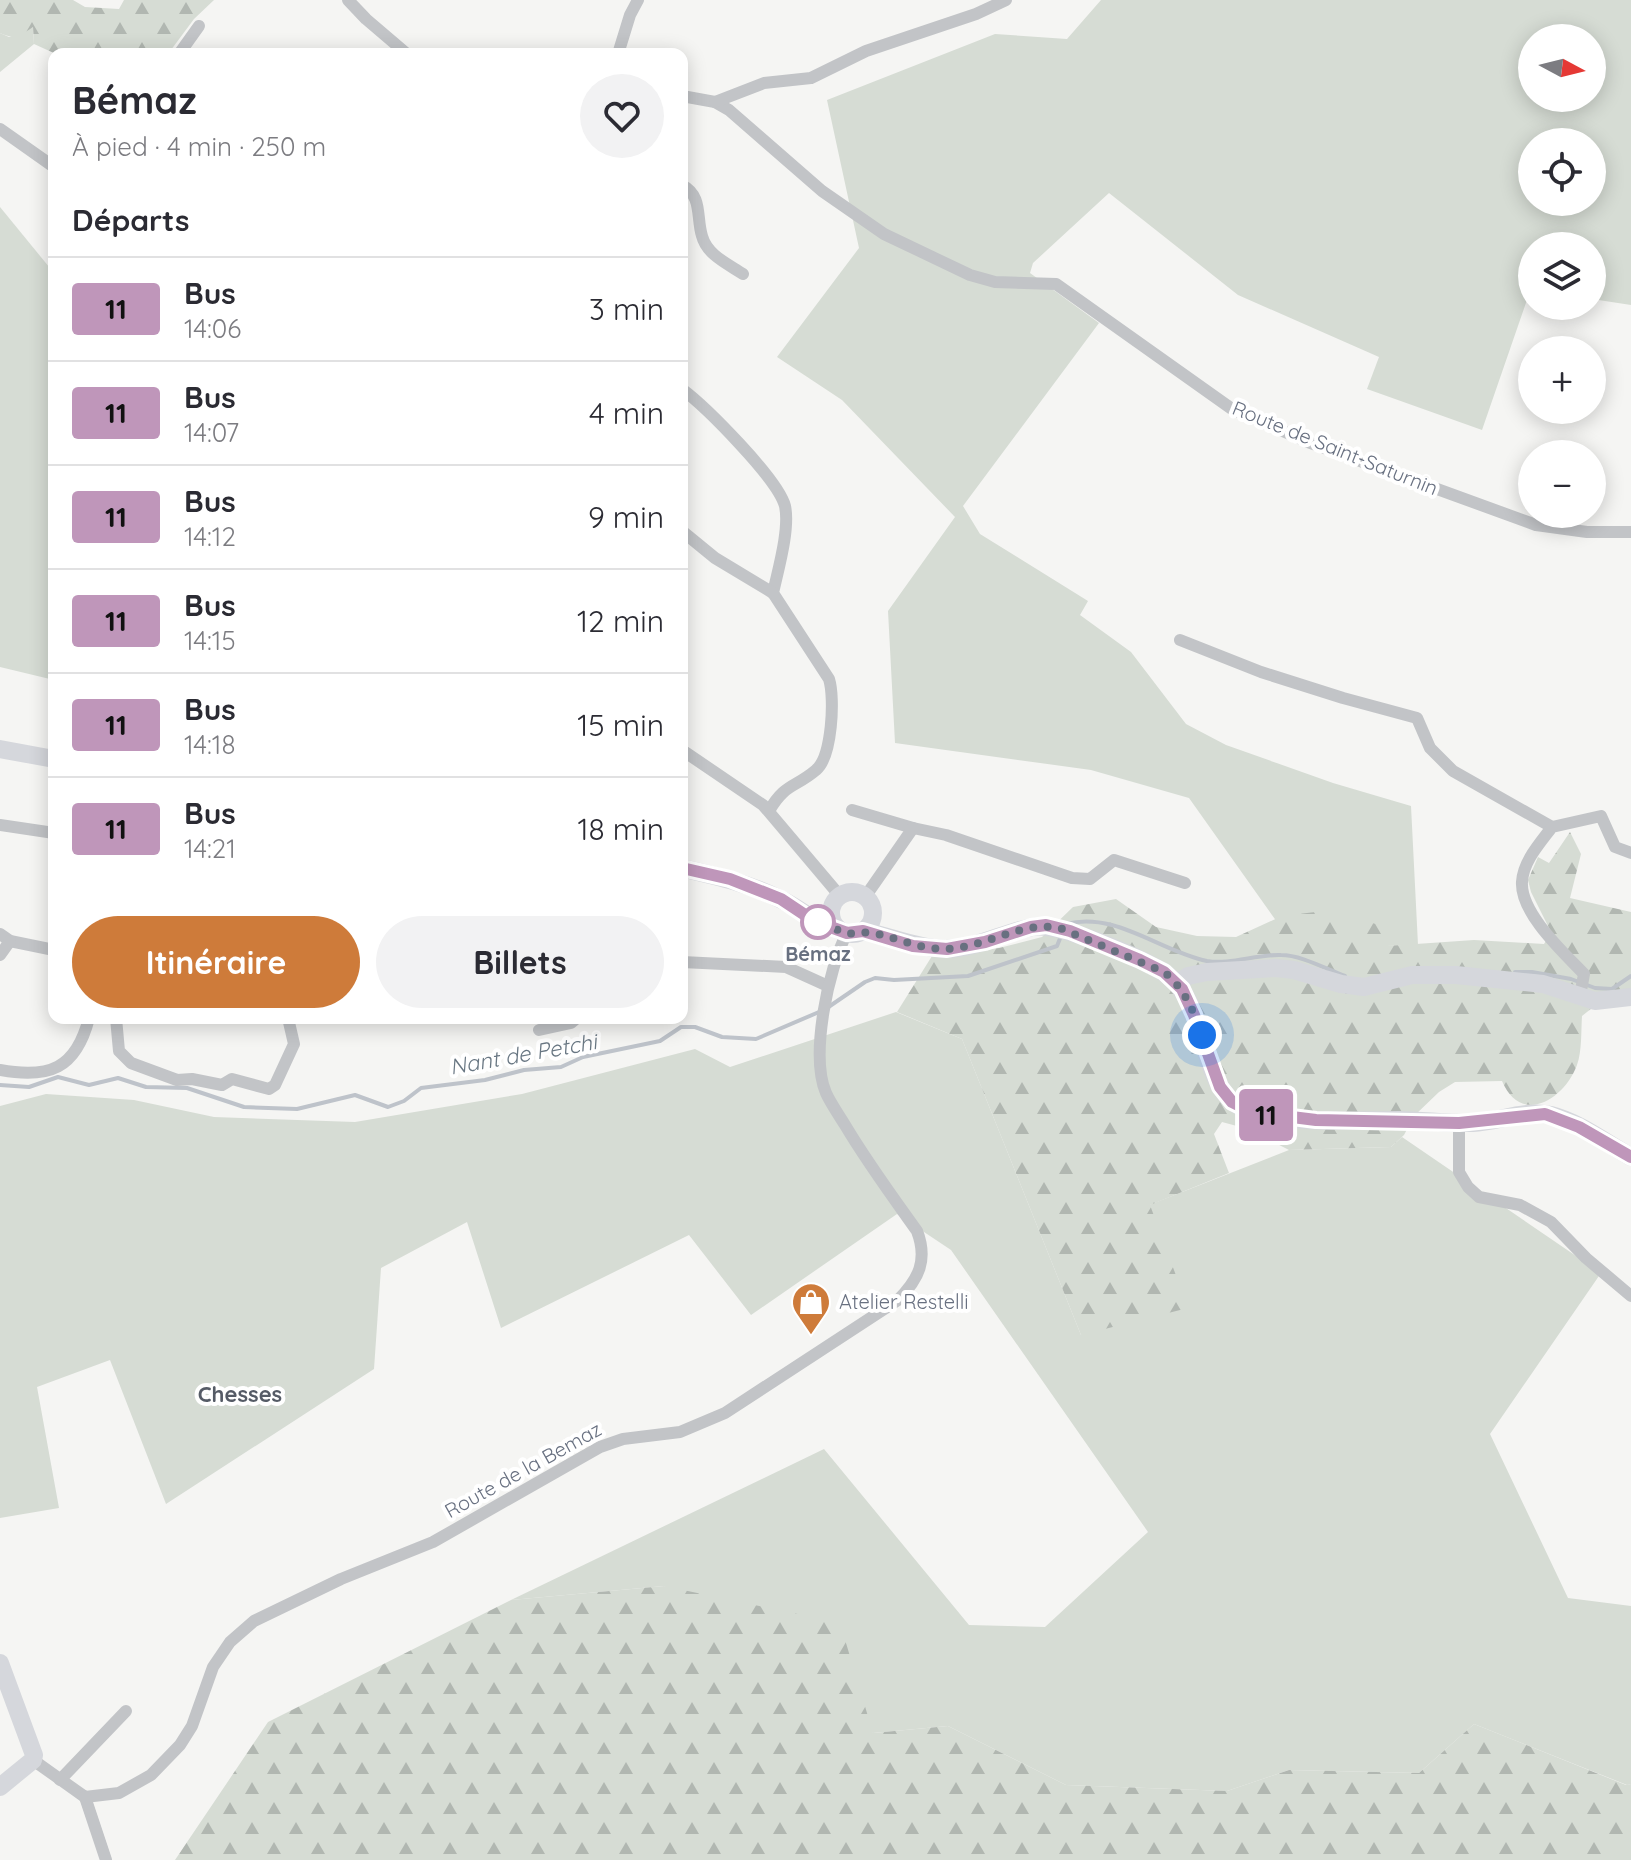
<!DOCTYPE html>
<html lang="fr">
<head>
<meta charset="utf-8">
<style>
  body { margin:0; font-family:Quicksand,sans-serif; background:#f2f2f3; color:#2b2b33; height:100vh; display:flex; flex-direction:column; font-size:30px; white-space:nowrap }
  * { box-sizing:border-box; margin:0 }
  p { font-size:26px; color:#7c7c81 }
  .icon { flex:none; width:44px; height:44px; fill:none; stroke:currentColor; stroke-width:2; stroke-linecap:round; stroke-linejoin:round }
  .map { position:relative; flex:1; overflow:hidden }
  .panel { position:absolute; left:48px; top:48px; width:640px; height:976px; display:flex; flex-direction:column; background:#fff; border-radius:16px; box-shadow:0 4px 20px #0003 }
  .panel>* { flex:none }
  .badge { padding:0 16px; border-radius:6px; font-size:28px; line-height:52px }
  .needle { width:52px; rotate:97deg }
  .controls { position:absolute; left:1518px; top:24px; display:grid; gap:16px }
  .controls a { display:grid; place-items:center; width:88px; height:88px; border-radius:50%; background:#fff; box-shadow:0 4px 20px #0003; font-size:40px }
  .you { position:absolute; width:40px; height:40px; margin:-20px; border:6px solid #fff; border-radius:50%; background:#1a73e8; box-shadow:0 0 0 12px #1a73e833 }
  .map>.badge { position:absolute; translate:-50% -50%; box-shadow:0 0 0 4px #fff }
  h2 { padding:0 24px; font-size:30px; line-height:72px }
  .round { display:grid; place-items:center; flex:none; width:84px; height:84px; border-radius:42px; background:#f2f2f3 }
  .overview { display:flex; align-items:center; justify-content:space-between; height:136px; padding:0 24px }
  h1 { font-size:38px; font-weight:800; line-height:60px }
  .cta { display:flex; gap:16px; margin-top:auto; padding:16px 24px }
  .cta a { flex:1; height:92px; border-radius:48px; background:#ce7b3a; color:#fff; font-size:32px; font-weight:800; line-height:92px; text-align:center }
  .cta a+a { background:#f2f2f3; color:#2b2b33 }
  ul { padding:0; list-style:none }
  li { display:flex; align-items:center; gap:24px; height:104px; padding:0 24px; border-top:2px solid #e1e1e2 }
  li div { flex:1 }
  li b { display:block; font-size:30px }
  li em { font-style:normal }
  li .badge { min-width:88px; font-weight:700; text-align:center }
  .map>svg:first-child { display:block }
  .grass { fill:#d6dcd4; fill-rule:evenodd }
  .forest { fill:url(#forest-firs) }
  .lines { fill:none; stroke-linecap:round; stroke-linejoin:round }
  .stream { stroke:#bec3ca; stroke-width:4 }
  .street { stroke:#c2c4c7; stroke-width:12 }
  .secondary { stroke:#d5d7dc; stroke-width:18 }
  .line-casing { stroke:#fff; stroke-width:18 }
  .line { stroke:#bf96ba; stroke-width:12 }
  .walk { stroke:#687080; stroke-width:8; stroke-dasharray:0 14.4 }
  .stop-dot { fill:#fff; stroke:#bf96ba; stroke-width:4 }
  .labels { text-anchor:middle; stroke-width:8; stroke-linejoin:round; paint-order:stroke }
  .street-label { font-size:20px; fill:#687080; stroke:#fff }
  .stop-label { font-size:20px; font-weight:bold; fill:#687080; stroke:#fff }
  .poi-label { font-size:20px; fill:#687080; stroke:#fff; text-anchor:start }
  .water-label { font-size:22px; font-style:italic; fill:#697783; stroke:#fff }
  .neighbourhood-label { font-size:22px; font-weight:bold; fill:#555b66; stroke:#fff }
</style>
</head>
<body>
<div class="map">
<svg width="1631" height="1860" viewBox="0 0 1631 1860">
  <defs>
    <pattern id="forest-firs" width="22" height="20" patternUnits="userSpaceOnUse" patternTransform="scale(2)"><rect width="22" height="20" fill="#d6dcd4"/><path d="M5 1l3.5 6h-7zM16 11l3.5 6h-7z" fill="#b1b7b1"/></pattern>
  </defs>
  <rect width="100%" height="100%" fill="#f5f5f3"/>
  <g class="grass">
    <path d="M 1101,0 L 1631,0 L 1631,305 L 1592,299 L 1592,246 L 1532,246 L 1532,294 L 1529,294 L 1482,430 L 1367,389 L 1379,357 L 1238,295 L 1109,193 L 1033,263 L 1030,273 L 1099,323 L 963,506 L 980,534 L 1088,601 L 1080,615 L 1131,652 L 1186,724 L 1226,745 L 1333,783 L 1411,806 L 1418,945 L 1387,946 L 1277,922 L 1189,798 L 1091,770 L 895,743 L 888,611 L 955,517 L 842,400 L 777,357 L 859,248 L 827,100 L 995,34 L 1067,39 ZM 1532,38 L 1592,38 L 1592,98 L 1532,98 ZM 1532,142 L 1592,142 L 1592,202 L 1532,202 Z"/>
    <path d="M 33,27 L 34,44 L 0,72 L 0,33 L 9,37 Z"/>
    <path d="M 0,207 L 54,273 L 54,680 L 0,667 Z"/>
    <path d="M 896,1012 L 962,1039 L 1081,1335 L 1149,1205 L 1289,1150 L 1391,1147 L 1402,1137 L 1601,1273 L 1490,1434 L 1568,1598 L 1631,1606 L 1631,1784 L 1627,1785 L 1474,1724 L 1419,1773 L 1289,1770 L 1227,1791 L 1066,1785 L 948,1726 L 873,1733 L 664,1586 L 511,1600 L 824,1449 L 969,1625 L 1045,1627 L 1148,1532 L 951,1250 L 897,1214 L 751,1315 L 689,1235 L 501,1328 L 467,1222 L 381,1268 L 374,1369 L 166,1504 L 110,1360 L 37,1387 L 59,1508 L 0,1518 L 0,1106 L 46,1094 L 134,1100 L 214,1117 L 355,1122 L 522,1094 L 695,1049 L 730,1067 Z"/>
  </g>
  <g class="forest">
    <path d="M 0,0 L 73,0 L 85,7 L 119,9 L 124,0 L 214,0 L 194,19 L 168,54 L 56,54 L 34,44 L 33,27 C 21,35 14,40 0,33 Z"/>
    <path d="M 1570,832 L 1581,854 L 1570,898 L 1631,912 L 1631,993 L 1607,996 L 1582,1016 C 1581,1031 1582,1051 1577,1065 C 1564,1100 1521,1126 1502,1081 L 1455,1082 L 1439,1092 L 1414,1116 L 1404,1135 L 1391,1147 L 1289,1150 L 1248,1129 L 1222,1122 L 1214,1134 L 1229,1173 L 1150,1205 L 1188,1308 L 1081,1335 L 962,1039 L 897,1012 L 932,956 L 999,948 L 1042,937 L 1073,907 L 1116,899 L 1156,927 L 1197,936 L 1236,937 L 1282,916 L 1332,910 L 1385,927 L 1387,946 L 1474,940 L 1544,944 L 1551,932 L 1531,892 L 1528,880 L 1538,857 L 1549,863 Z"/>
    <path d="M 664,1586 L 840,1623 L 873,1733 L 948,1726 L 1066,1785 L 1227,1791 L 1289,1770 L 1419,1773 L 1474,1724 L 1626,1785 L 1631,1784 L 1631,1860 L 175,1860 L 268,1722 L 511,1600 Z"/>
  </g>
  <g class="lines">
    <g class="stream">
      <path d="M 1066,924 C 1116,911 1159,951 1207,961 C 1230,965 1257,954 1281,955 C 1301,955 1326,969 1345,976"/>
      <path d="M 1515,972 L 1532,972 L 1571,979 L 1595,988 L 1612,989 L 1631,976"/>
      <path d="M 827,1008 L 865,982 L 875,978 L 894,980 L 968,976 L 1057,946 L 1061,936"/>
      <path d="M 0,1085 L 29,1087 L 58,1077 L 89,1085 L 118,1078 L 146,1087 L 187,1088 L 244,1107 L 297,1109 L 355,1095 L 388,1107 L 404,1101 L 421,1088 L 485,1080 L 524,1070 L 561,1067 L 583,1057 L 660,1041 L 681,1027 L 695,1027 L 722,1037 L 756,1039 L 819,1012"/>
    </g>
    <g class="street">
      <path d="M 348,0 L 366,19 L 407,54"/>
      <path d="M 179,54 L 199,26"/>
      <path d="M 618,54 L 630,15 L 638,0"/>
      <path d="M 682,96 L 715,102 L 729,110 L 822,191 L 884,234 L 970,275 L 995,282 L 1056,284 L 1232,409 L 1308,442 L 1536,525 L 1587,532 L 1631,532"/>
      <path d="M 715,102 L 764,83 L 811,78 L 866,51 L 976,14 L 1006,0"/>
      <path d="M 0,129 L 54,167"/>
      <path d="M 682,185 C 703,196 696,217 702,236 C 707,255 728,264 743,274"/>
      <path d="M 682,389 C 706,407 778,479 785,506 C 790,529 778,570 773,593 L 829,679 C 835,698 832,757 816,770 C 795,788 785,783 769,811"/>
      <path d="M 682,531 L 715,558 L 773,593"/>
      <path d="M 1180,640 L 1261,672 L 1343,698 L 1417,718 L 1430,748 L 1453,771 L 1552,827"/>
      <path d="M 682,750 L 763,805 L 840,896"/>
      <path d="M 852,810 L 913,828 L 946,835 L 1072,878 L 1090,879 L 1114,860 L 1185,883"/>
      <path d="M 0,825 L 54,833"/>
      <path d="M 865,897 L 913,828"/>
      <path d="M 0,934 L 10,941 L 54,950"/>
      <path d="M 0,955 L 10,941"/>
      <path d="M 682,962 L 786,967 L 828,986"/>
      <path d="M 1580,996 L 1584,974 C 1564,953 1520,913 1522,882 C 1523,861 1541,842 1552,827 L 1601,816 L 1615,847 L 1631,853"/>
      <path d="M 116,1018 L 119,1051 L 131,1063 L 177,1080 L 192,1079 L 222,1085 L 232,1079 L 269,1089 L 275,1085 L 294,1044 L 288,1018"/>
      <path d="M 539,1030 L 571,1023 L 577,1018"/>
      <path d="M 0,1070 C 49,1079 76,1069 89,1018"/>
      <path d="M 1459,1123 L 1459,1172 L 1468,1187 L 1479,1197 L 1520,1205 L 1551,1222 L 1586,1258 L 1631,1296"/>
      <path d="M 33,1760 L 85,1797 L 119,1793 L 151,1775 L 180,1745 L 192,1726 L 213,1667 L 230,1642 L 254,1621 L 341,1579 L 433,1542 L 600,1447 L 623,1439 L 680,1432 L 725,1413 L 898,1300 C 919,1279 928,1260 917,1231 C 892,1196 867,1162 845,1125 C 839,1115 831,1104 826,1093 C 810,1056 828,969 847,933"/>
      <path d="M 60,1780 L 126,1711"/>
      <path d="M 85,1797 L 106,1860"/>
    </g>
    <g class="secondary">
      <path d="M 0,749 L 54,759"/>
      <path d="M 682,868 C 716,876 751,884 782,900 C 804,911 813,922 837,928"/>
      <circle cx="852" cy="913" r="21"/>
      <path d="M 863,931 C 891,936 916,948 945,949 C 976,949 1004,932 1033,927 C 1059,922 1139,957 1163,972 C 1214,1003 1193,1098 1255,1113 C 1301,1124 1352,1120 1400,1120 C 1424,1120 1448,1124 1473,1123 C 1497,1122 1526,1109 1551,1115 C 1579,1122 1606,1143 1631,1157"/>
      <path d="M 1178,983 L 1188,976 L 1207,972 L 1276,968 L 1294,970 L 1341,984 L 1364,987 L 1412,975 L 1456,975 L 1543,984 L 1595,1001 L 1631,997"/>
      <path d="M 0,1663 L 34,1755 L 33,1760 L 0,1787"/>
    </g>
  </g>
  <g class="lines">
    <defs>
      <path id="line" d="M 682,868 L 730,879 L 781,899 L 814,921 L 847,933 L 863,931 L 913,946 L 947,949 L 985,942 L 1031,927 L 1046,925 L 1070,931 L 1140,960 L 1164,972 L 1182,989 L 1194,1015 L 1220,1087 L 1232,1102 L 1252,1112 L 1316,1120 L 1459,1123 L 1545,1114 L 1579,1127 L 1631,1157"/>
    </defs>
    <use href="#line" class="line-casing"/>
    <use href="#line" class="line"/>
    <path class="walk" d="M 818,922 L 814,921 C 821,924 843,932 849,933 C 857,935 864,931 873,933 C 902,939 927,953 957,948 C 992,943 1025,921 1060,928 L 1164,972 C 1185,989 1193,1010 1202,1035"/>
  </g>
  <defs>
    <symbol id="shop-pin" viewBox="-11 -11 22 30"><path d="M0 17L-7.5 6A9.5 9.5 0 1 1 7.5 6Z" fill="#ce7b3a" stroke="#fff"/><path d="M-5-2.5h2.3a2.7 3.5 0 0 1 5.4 0H5L5.5 6h-11ZM-1.5-2.5h3a1.5 2.3 0 0 0-3 0Z" fill="#fff"/></symbol>
  </defs>
  <g fill-rule="evenodd">
    <use href="#shop-pin" x="789" y="1280" width="44" height="60"/>
  </g>
  <circle class="stop-dot" cx="818" cy="922" r="16"/>
  <g class="labels">
    <g class="street-label">
      <text transform="translate(1335 448) rotate(22)" y="7">Route de Saint-Saturnin</text>
      <text transform="translate(523 1470) rotate(-29)" y="7">Route de la Bemaz</text>
    </g>
    <g class="stop-label">
      <text x="818" y="961">Bémaz</text>
    </g>
    <g class="poi-label">
      <text x="839" y="1309">Atelier Restelli</text>
    </g>
    <g class="water-label">
      <text transform="translate(523 1054) rotate(-10)" y="8">Nant de Petchi</text>
    </g>
    <g class="neighbourhood-label">
      <text x="240" y="1402">Chesses</text>
    </g>
  </g>
</svg>
<div class="controls">
<a><svg class="needle" viewBox="-14 -14 28 28"><path d="M0-13l5 13h-10z" fill="#e53935"/><path d="M0 13l5-13h-10z" fill="#7c7c81"/></svg></a>
<a><svg class="icon" aria-label="locate" viewBox="0 0 24 24"><circle cx="12" cy="12" r="6"/><path d="M12 2v4M12 18v4M2 12h4M18 12h4"/></svg></a>
<a><svg class="icon" aria-label="layers" viewBox="0 0 24 24"><path d="M12 4l9 5-9 5-9-5zM3 14l9 5 9-5"/></svg></a>
<a>+</a>
<a>−</a>
</div>
<div class="you" style="left:1202px;top:1035px"></div>
<b class="badge" style="left:1266px;top:1115px;background:#bf96ba;color:#111">11</b>
<section class="panel">
<div class="overview"><div><h1>Bémaz</h1><p>À pied · 4 min · 250 m</p></div><a class="round"><svg class="icon" aria-label="heart" viewBox="0 0 24 24"><path d="M12 20l-8-8c-3-5 5-10 8-4 3-6 11-1 8 4z"/></svg></a></div>
<h2>Départs</h2>
<ul>
<li><span class="badge" style="background:#bf96ba;color:#111">11</span><div><b>Bus</b><p>14:06</p></div><em>3 min</em></li>
<li><span class="badge" style="background:#bf96ba;color:#111">11</span><div><b>Bus</b><p>14:07</p></div><em>4 min</em></li>
<li><span class="badge" style="background:#bf96ba;color:#111">11</span><div><b>Bus</b><p>14:12</p></div><em>9 min</em></li>
<li><span class="badge" style="background:#bf96ba;color:#111">11</span><div><b>Bus</b><p>14:15</p></div><em>12 min</em></li>
<li><span class="badge" style="background:#bf96ba;color:#111">11</span><div><b>Bus</b><p>14:18</p></div><em>15 min</em></li>
<li><span class="badge" style="background:#bf96ba;color:#111">11</span><div><b>Bus</b><p>14:21</p></div><em>18 min</em></li>
</ul>
<div class="cta"><a>Itinéraire</a><a>Billets</a></div>
</section>
</div>
</body>
</html>
